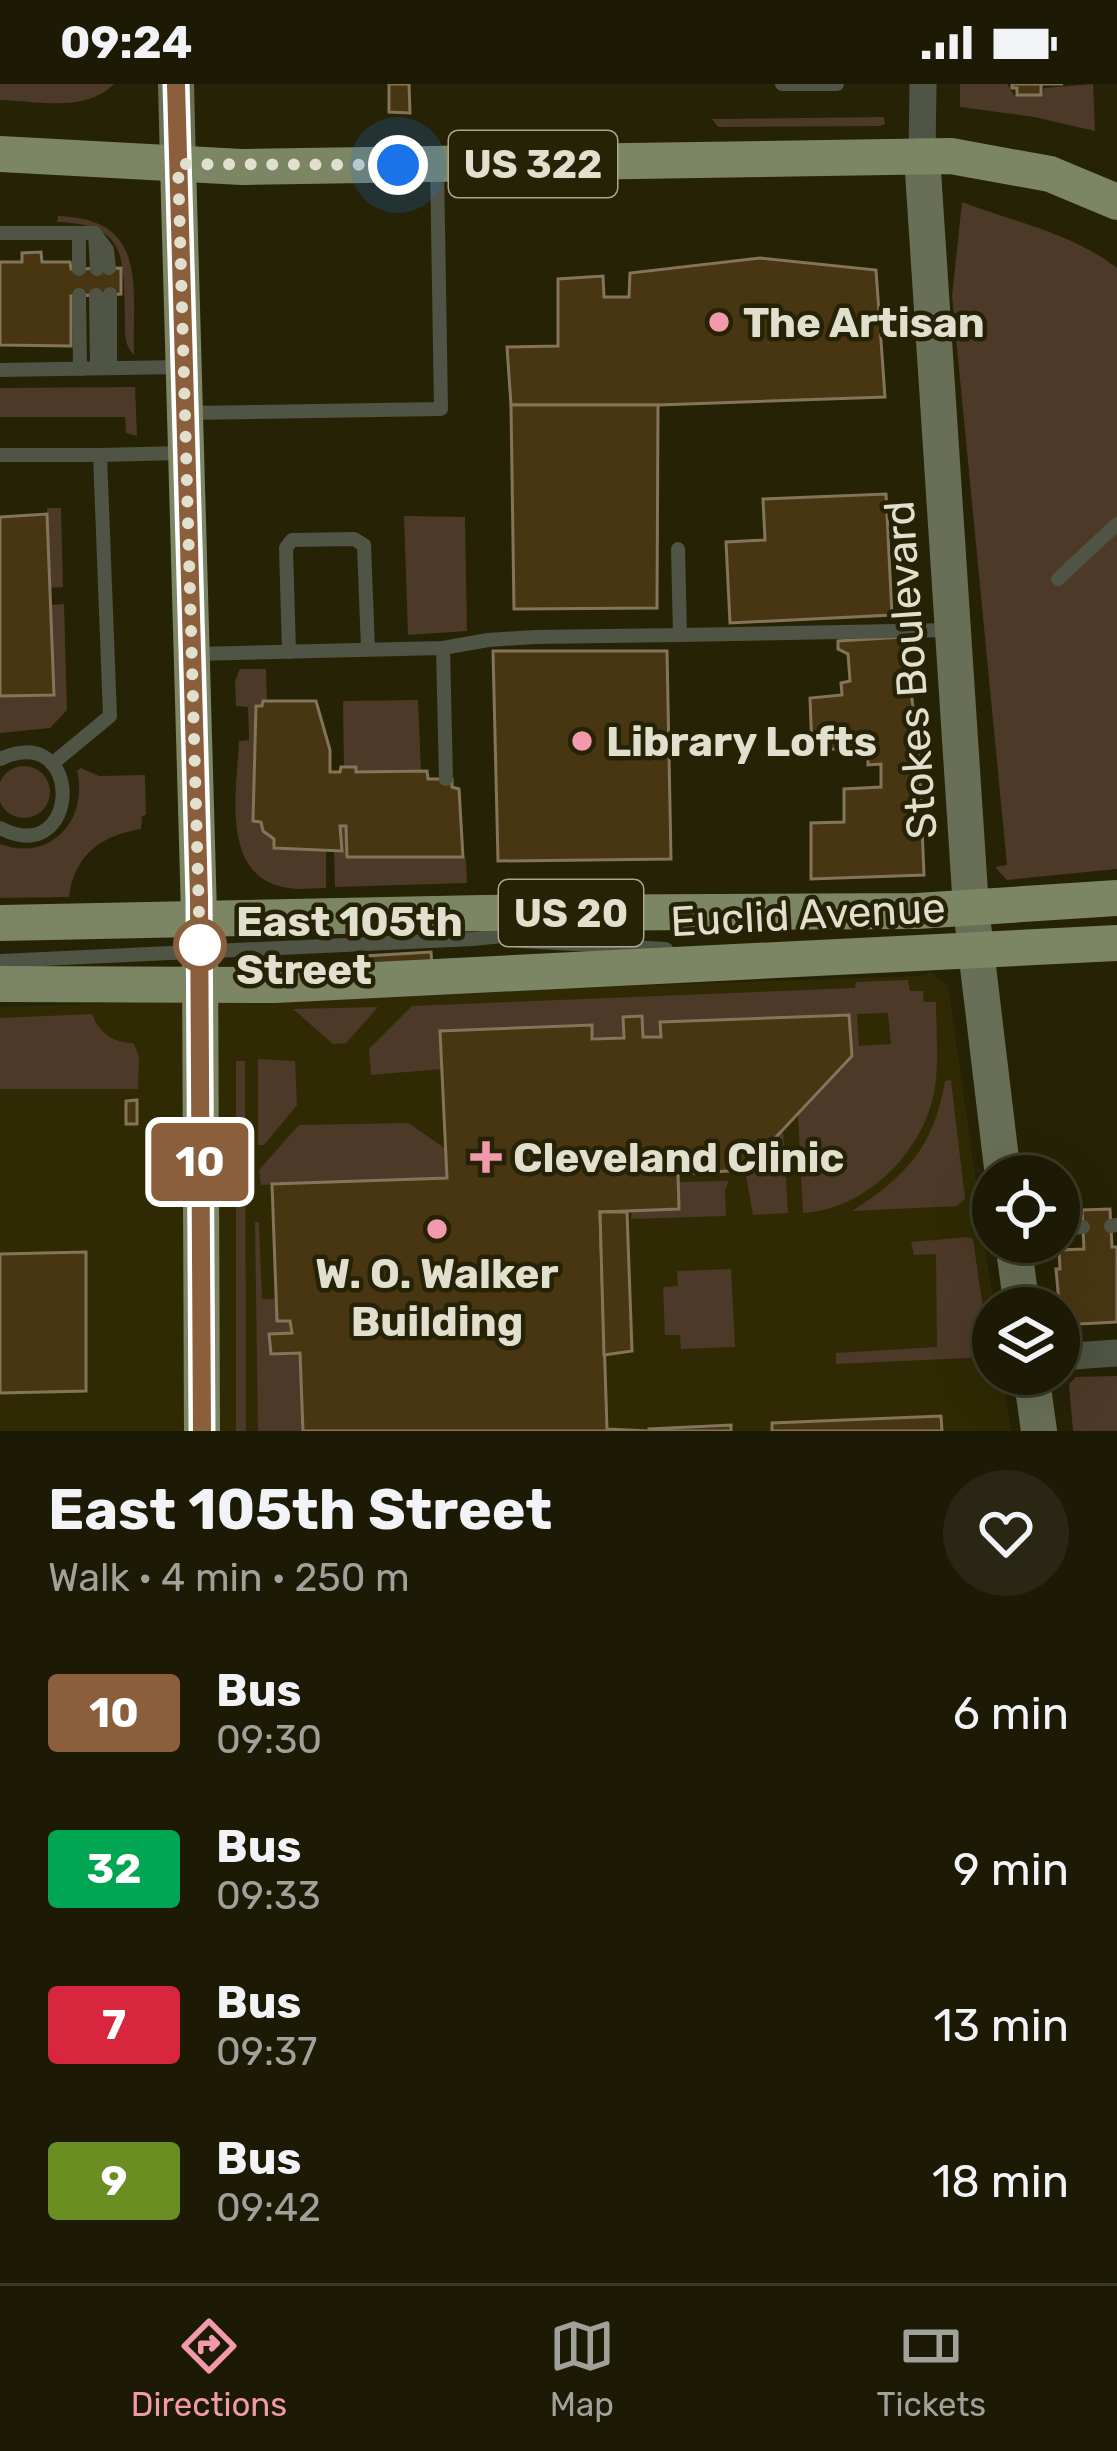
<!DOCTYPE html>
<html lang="en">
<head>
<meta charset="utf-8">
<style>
  body { margin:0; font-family:Rubik,sans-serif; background:#292713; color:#f1f3f6; height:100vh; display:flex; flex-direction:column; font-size:45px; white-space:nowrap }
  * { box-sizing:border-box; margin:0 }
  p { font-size:39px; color:#a0a19a }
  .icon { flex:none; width:66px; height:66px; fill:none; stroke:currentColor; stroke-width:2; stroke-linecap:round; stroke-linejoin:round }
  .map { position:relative; height:1347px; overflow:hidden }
  .sheet { display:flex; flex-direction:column; background:#1c1a04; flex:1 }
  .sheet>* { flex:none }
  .badge { padding:0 24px; border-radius:9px; font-size:42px; line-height:78px }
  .tools { position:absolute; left:972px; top:1071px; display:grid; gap:24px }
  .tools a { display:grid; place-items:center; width:108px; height:108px; border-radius:50%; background:#1c1a04; box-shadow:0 12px 48px #0002,0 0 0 3px #3a3826; font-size:60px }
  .you { position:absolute; width:60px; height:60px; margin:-30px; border:9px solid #fff; border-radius:50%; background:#1a73e8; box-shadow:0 0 0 18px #1a73e833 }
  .map>.badge { position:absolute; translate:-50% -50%; box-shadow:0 0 0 6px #fff }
  .round { display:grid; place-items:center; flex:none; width:126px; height:126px; border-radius:63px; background:#292713 }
  .headline { display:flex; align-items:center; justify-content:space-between; height:204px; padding:0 48px }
  h1 { font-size:57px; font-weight:700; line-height:90px }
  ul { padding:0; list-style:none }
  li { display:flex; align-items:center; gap:36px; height:156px; padding:0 48px }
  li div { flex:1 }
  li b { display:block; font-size:45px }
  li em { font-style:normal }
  li .badge { min-width:132px; font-weight:700; text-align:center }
  .status { display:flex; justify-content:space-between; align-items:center; height:84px; padding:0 60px; background:#1c1a04; direction:ltr }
  .status svg { height:33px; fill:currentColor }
  .dock { display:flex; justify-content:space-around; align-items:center; height:168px; border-top:3px solid #3a3826; background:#1c1a04; font-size:33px; color:#a0a19a }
  .dock a { display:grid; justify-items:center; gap:6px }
  .dock .active { color:#f29aac }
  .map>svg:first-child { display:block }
  .built { fill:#2f2a04 }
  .green { fill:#4d3927; fill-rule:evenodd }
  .building { fill:#483612; stroke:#847459; stroke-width:3 }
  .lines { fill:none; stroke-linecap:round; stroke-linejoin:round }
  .service { stroke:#4f5444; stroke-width:14 }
  .minor { stroke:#4f5444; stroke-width:27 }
  .secondary { stroke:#696f56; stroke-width:36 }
  .primary { stroke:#7c8564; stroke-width:36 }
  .line-casing { stroke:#fff; stroke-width:27 }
  .line { stroke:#8b5e3c; stroke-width:18 }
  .walk { stroke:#e1dfce; stroke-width:12; stroke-dasharray:0 21.6 }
  .poi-dot { fill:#f29aac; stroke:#262206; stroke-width:4.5 }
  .stop-dot { fill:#fff; stroke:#8b5e3c; stroke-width:6 }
  .labels { text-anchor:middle; stroke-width:9; stroke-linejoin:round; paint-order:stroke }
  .shield { fill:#262206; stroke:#a9a692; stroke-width:3 }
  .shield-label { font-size:39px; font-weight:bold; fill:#e1dfce }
  .poi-label { font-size:42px; font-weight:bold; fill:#e1dfce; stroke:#262206; text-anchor:start }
  .street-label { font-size:42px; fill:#e1dfce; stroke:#262206 }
  .stop-label { font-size:42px; font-weight:bold; fill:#e1dfce; stroke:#262206; text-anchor:start }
</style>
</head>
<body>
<div class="status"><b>09:24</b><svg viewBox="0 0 49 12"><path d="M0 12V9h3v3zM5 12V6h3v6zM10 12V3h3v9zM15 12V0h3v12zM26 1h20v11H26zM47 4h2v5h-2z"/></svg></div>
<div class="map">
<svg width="1117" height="1347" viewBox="0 0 1117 1347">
  <rect width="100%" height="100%" fill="#262206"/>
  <path class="built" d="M 931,888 L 948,902 L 994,1224 L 993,1290 L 1003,1290 L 1011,1347 L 0,1347 L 0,923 L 920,892 Z"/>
  <g class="green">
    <path d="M 0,0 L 114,0 C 85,29 38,17 0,16 Z"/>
    <path d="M 960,0 L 1007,0 L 1014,11 L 1042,12 L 1044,4 L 1093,0 L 1095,47 L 1034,33 L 960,23 Z"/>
    <path d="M 884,33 L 885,40 L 880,42 L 718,43 L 712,35 Z"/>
    <path d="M 962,118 C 1014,138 1073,149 1117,184 L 1117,785 L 1007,796 L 995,783 L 1007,781 L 952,212 Z"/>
    <path d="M 58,132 C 149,135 132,201 134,271 C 124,260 125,250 125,236 C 123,175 129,140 57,138 Z"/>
    <path d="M 135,303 L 137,352 L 126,349 L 125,333 L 0,333 L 0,304 Z"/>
    <path d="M 47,424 L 61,424 L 63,503 L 50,504 Z"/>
    <path d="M 404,432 L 465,433 L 467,547 L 408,551 Z"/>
    <path d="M 64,520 L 67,626 L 50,644 L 0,649 L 0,612 L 54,611 L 51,521 Z"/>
    <path d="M 240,585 L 266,585 L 267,617 L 263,617 L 257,672 L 254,673 L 257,697 L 253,696 L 253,737 L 261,738 C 269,762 304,767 326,767 L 326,804 C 314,804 300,806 288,804 C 219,794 237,706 239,657 L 249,656 L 248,623 L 236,622 L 235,597 Z"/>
    <path d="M 418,616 L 421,687 L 356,688 L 356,683 L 344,683 L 343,617 Z"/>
    <circle cx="24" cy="708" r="26"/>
    <path d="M 81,684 L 99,692 L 145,691 L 146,731 L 142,732 L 141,745 C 102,751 74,771 69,813 L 0,814 L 0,760 C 50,779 89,736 77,687 Z"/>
    <path d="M 340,742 L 346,742 L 347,773 L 466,774 L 467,799 L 335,803 L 334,767 L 342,767 Z"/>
    <path d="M 908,896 L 910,907 L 923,907 L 924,918 L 936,918 C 936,946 939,975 935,1003 C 926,1065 867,1126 803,1129 L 798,1029 L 852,972 L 848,931 L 661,938 L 661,953 L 643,953 L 641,932 L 623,933 L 624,954 L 441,947 L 442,985 L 371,991 L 369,965 L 412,922 L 855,904 L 856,898 ZM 888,929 L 891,960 L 859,962 L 857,930 Z"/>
    <path d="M 378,923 L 346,959 L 333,960 L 293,925 Z"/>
    <path d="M 92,930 C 99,948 112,959 133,959 L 139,972 L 138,1005 L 0,1005 L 0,934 Z"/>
    <path d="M 258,975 L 295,977 L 297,1021 L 264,1061 L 258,1061 Z"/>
    <path d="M 236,977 L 245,977 L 246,1347 L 236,1347 Z"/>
    <path d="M 951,996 L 965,1115 L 957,1122 L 852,1127 C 906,1093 934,1062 945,997 Z"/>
    <path d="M 408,1039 L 446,1065 L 447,1094 L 261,1101 L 259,1086 L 299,1041 Z"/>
    <path d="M 783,1045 L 788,1129 L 753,1131 L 745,1086 Z"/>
    <path d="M 729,1097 L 725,1106 L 726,1132 L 631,1135 L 632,1128 L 679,1125 L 678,1098 Z"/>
    <path d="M 255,1138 L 259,1138 L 262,1215 L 276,1215 L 277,1237 L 290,1237 L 292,1249 L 270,1250 L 271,1270 L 300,1269 L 303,1347 L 258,1347 Z"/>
    <path d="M 968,1153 L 973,1155 L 990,1273 L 836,1280 L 836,1269 L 937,1263 L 936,1170 L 914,1171 L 911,1158 Z"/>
    <path d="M 731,1185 L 735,1263 L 681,1265 L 680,1251 L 665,1251 L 663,1203 L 678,1202 L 677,1187 Z"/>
    <path d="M 1117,1292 L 1117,1347 L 1073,1347 L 1069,1300 L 1076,1293 Z"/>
  </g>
  <g class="building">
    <path d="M 389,0 L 409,0 L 410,29 L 389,28 Z"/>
    <path d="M 1012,0 L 1063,0 L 1041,0 L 1041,11 L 1017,11 L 1017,4 L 1012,4 Z"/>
    <path d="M 41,168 L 42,178 L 70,178 L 71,185 L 121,184 L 121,210 L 71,212 L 71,262 L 0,261 L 0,178 L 22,178 L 22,169 Z"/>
    <path d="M 760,174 L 876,186 L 885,313 L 658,321 L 511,321 L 507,263 L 558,262 L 558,195 L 603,192 L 604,213 L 629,213 L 630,189 Z"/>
    <path d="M 511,321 L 658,321 L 657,524 L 514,525 Z"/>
    <path d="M 886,410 L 892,531 L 730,539 L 726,458 L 765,456 L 763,415 Z"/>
    <path d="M 47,430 L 54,611 L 0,612 L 0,433 Z"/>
    <path d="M 904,553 L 919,670 L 924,791 L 811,795 L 811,739 L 844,738 L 844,705 L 881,703 L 881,680 L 868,681 L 868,664 L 812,666 L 810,614 L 842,611 L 841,599 L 850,597 L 848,570 L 838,565 L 838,557 Z"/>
    <path d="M 493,567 L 667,567 L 671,775 L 498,777 Z"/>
    <path d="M 263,617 L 316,617 L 330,666 L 330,688 L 340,688 L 341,683 L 356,683 L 356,688 L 427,687 L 428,695 L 452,695 L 452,703 L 459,705 L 463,773 L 347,773 L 346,742 L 340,742 L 342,767 L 274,764 L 274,755 L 263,747 L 261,738 L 253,737 L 256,622 L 262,622 Z"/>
    <path d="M 431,868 L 432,883 L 366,886 L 365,872 Z"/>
    <path d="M 849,931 L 852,972 L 745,1086 L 678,1090 L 679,1125 L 600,1128 L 607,1345 L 649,1347 L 303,1347 L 300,1269 L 271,1270 L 269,1250 L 292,1249 L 290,1237 L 277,1237 L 272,1100 L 447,1094 L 440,947 L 592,941 L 592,955 L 624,954 L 623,933 L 642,932 L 643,953 L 661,953 L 660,938 Z"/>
    <path d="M 137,1016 L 137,1040 L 126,1040 L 126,1017 Z"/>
    <path d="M 1110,1125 L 1112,1163 L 1117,1163 L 1117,1238 L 1061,1241 L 1056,1185 L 1060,1185 L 1059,1166 L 1084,1165 L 1082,1126 Z"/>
    <path d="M 600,1128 L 627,1128 L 632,1267 L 604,1271 Z"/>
    <path d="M 86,1168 L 86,1307 L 0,1309 L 0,1170 Z"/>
    <path d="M 941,1332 L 942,1347 L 772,1347 L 772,1339 Z"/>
    <path d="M 731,1341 L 731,1347 L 649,1347 L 649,1345 Z"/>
  </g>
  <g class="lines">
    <g class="service">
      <path d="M 782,0 L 837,0"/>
      <path d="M 0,149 L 95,149 L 97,185"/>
      <path d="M 79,149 L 79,185"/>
      <path d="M 96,151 L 107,166 L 109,184"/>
      <path d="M 110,210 L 110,284"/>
      <path d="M 79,211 L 80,285"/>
      <path d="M 96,211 L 97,284"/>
      <path d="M 0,286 L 181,283"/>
      <path d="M 187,329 L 441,325 L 437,81"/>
      <path d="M 0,371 L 100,371"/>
      <path d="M 678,465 L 680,551 L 949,546"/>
      <path d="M 1058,495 L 1117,440"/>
      <path d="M 443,564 L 446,695"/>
      <path d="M 289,568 L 286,464 L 292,456 L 354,455 L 364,461 L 368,565"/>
      <path d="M 196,570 L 443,564 L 488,556 L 535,553 L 680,551"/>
      <path d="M 0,675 C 86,636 81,786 0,744"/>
      <path d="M 52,680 L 110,632 L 100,371 L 183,369"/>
      <path d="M 520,857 L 666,865"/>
      <path d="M 0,877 L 473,855 L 570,845"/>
      <path d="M 1111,1142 L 1117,1141"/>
      <path d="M 1059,1145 L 1083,1143"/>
    </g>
    <g class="minor">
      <path d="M 922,72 L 923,0"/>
      <path d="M 1059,1273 L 1117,1269"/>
    </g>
    <g class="secondary">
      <path d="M 176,0 L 178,80"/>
      <path d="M 922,72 L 971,824 L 1003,1092"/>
      <path d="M 1013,1158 L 1022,1224"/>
      <path d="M 1031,1290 L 1039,1347"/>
    </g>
    <g class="primary">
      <path d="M 0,70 L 242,83 L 951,72 L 1050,90 L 1117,118"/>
      <path d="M 178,80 L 200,866 L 202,1347"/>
      <path d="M 0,839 L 482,829 L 917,827 L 1117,814"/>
      <path d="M 0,900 L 275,901 L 1117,859"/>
    </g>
  </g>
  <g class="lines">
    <defs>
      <path id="line" d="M 176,0 L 199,814 L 202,1347"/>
    </defs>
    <use href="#line" class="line-casing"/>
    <use href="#line" class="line"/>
    <path class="walk" d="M 200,861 L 200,866 L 178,80 L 398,81"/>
  </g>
  <g class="poi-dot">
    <circle cx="719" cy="238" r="12"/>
    <circle cx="582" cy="657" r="12"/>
    <path d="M480 1055h12v12h12v12h-12v12h-12v-12h-12v-12h12z"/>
    <circle cx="437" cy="1145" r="12"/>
  </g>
  <circle class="stop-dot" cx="200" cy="861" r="24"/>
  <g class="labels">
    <g class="shield">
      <rect x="449" y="47" width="168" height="66" rx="9"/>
      <rect x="499" y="796" width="144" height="66" rx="9"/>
    </g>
    <g class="shield-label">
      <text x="533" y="94">US 322</text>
      <text x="571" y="843">US 20</text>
    </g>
    <g class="poi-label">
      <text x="743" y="253">The Artisan</text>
      <text x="606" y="672">Library Lofts</text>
      <text x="513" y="1088">Cleveland Clinic</text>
      <text x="437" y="1204" text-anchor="middle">W. O. Walker<tspan x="437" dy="48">Building</tspan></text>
    </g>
    <g class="street-label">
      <text transform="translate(910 586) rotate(-94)" y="15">Stokes Boulevard</text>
      <text transform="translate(808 830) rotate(-3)" y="15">Euclid Avenue</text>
    </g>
    <g class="stop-label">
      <text x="236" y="852">East 105th<tspan x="236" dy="48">Street</tspan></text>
    </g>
  </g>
</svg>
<div class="tools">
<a><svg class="icon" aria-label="locate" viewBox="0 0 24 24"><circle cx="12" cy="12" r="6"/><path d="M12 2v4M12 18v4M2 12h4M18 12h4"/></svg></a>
<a><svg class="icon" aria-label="layers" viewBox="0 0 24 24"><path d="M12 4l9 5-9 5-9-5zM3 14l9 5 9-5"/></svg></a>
</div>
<div class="you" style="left:398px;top:81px"></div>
<b class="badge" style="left:200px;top:1078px;background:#8b5e3c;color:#fff">10</b>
</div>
<section class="sheet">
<div class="headline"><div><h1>East 105th Street</h1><p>Walk · 4 min · 250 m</p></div><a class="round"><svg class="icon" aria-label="heart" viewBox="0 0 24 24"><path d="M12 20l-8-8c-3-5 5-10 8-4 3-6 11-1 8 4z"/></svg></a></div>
<ul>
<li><span class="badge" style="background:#8b5e3c;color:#fff">10</span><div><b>Bus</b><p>09:30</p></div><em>6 min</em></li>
<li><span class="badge" style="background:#00a651;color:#fff">32</span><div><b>Bus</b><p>09:33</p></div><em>9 min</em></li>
<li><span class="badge" style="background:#d7263d;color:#fff">7</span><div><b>Bus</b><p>09:37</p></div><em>13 min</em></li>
<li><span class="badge" style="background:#6b8e23;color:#fff">9</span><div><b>Bus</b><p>09:42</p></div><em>18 min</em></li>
</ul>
</section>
<nav class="dock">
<a class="active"><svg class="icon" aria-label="directions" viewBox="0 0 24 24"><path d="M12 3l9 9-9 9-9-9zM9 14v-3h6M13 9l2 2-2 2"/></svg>Directions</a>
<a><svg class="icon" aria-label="map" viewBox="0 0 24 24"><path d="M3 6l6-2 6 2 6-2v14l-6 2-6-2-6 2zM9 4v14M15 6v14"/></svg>Map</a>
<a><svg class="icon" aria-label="tickets" viewBox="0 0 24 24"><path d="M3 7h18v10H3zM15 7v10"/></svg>Tickets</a>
</nav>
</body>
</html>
